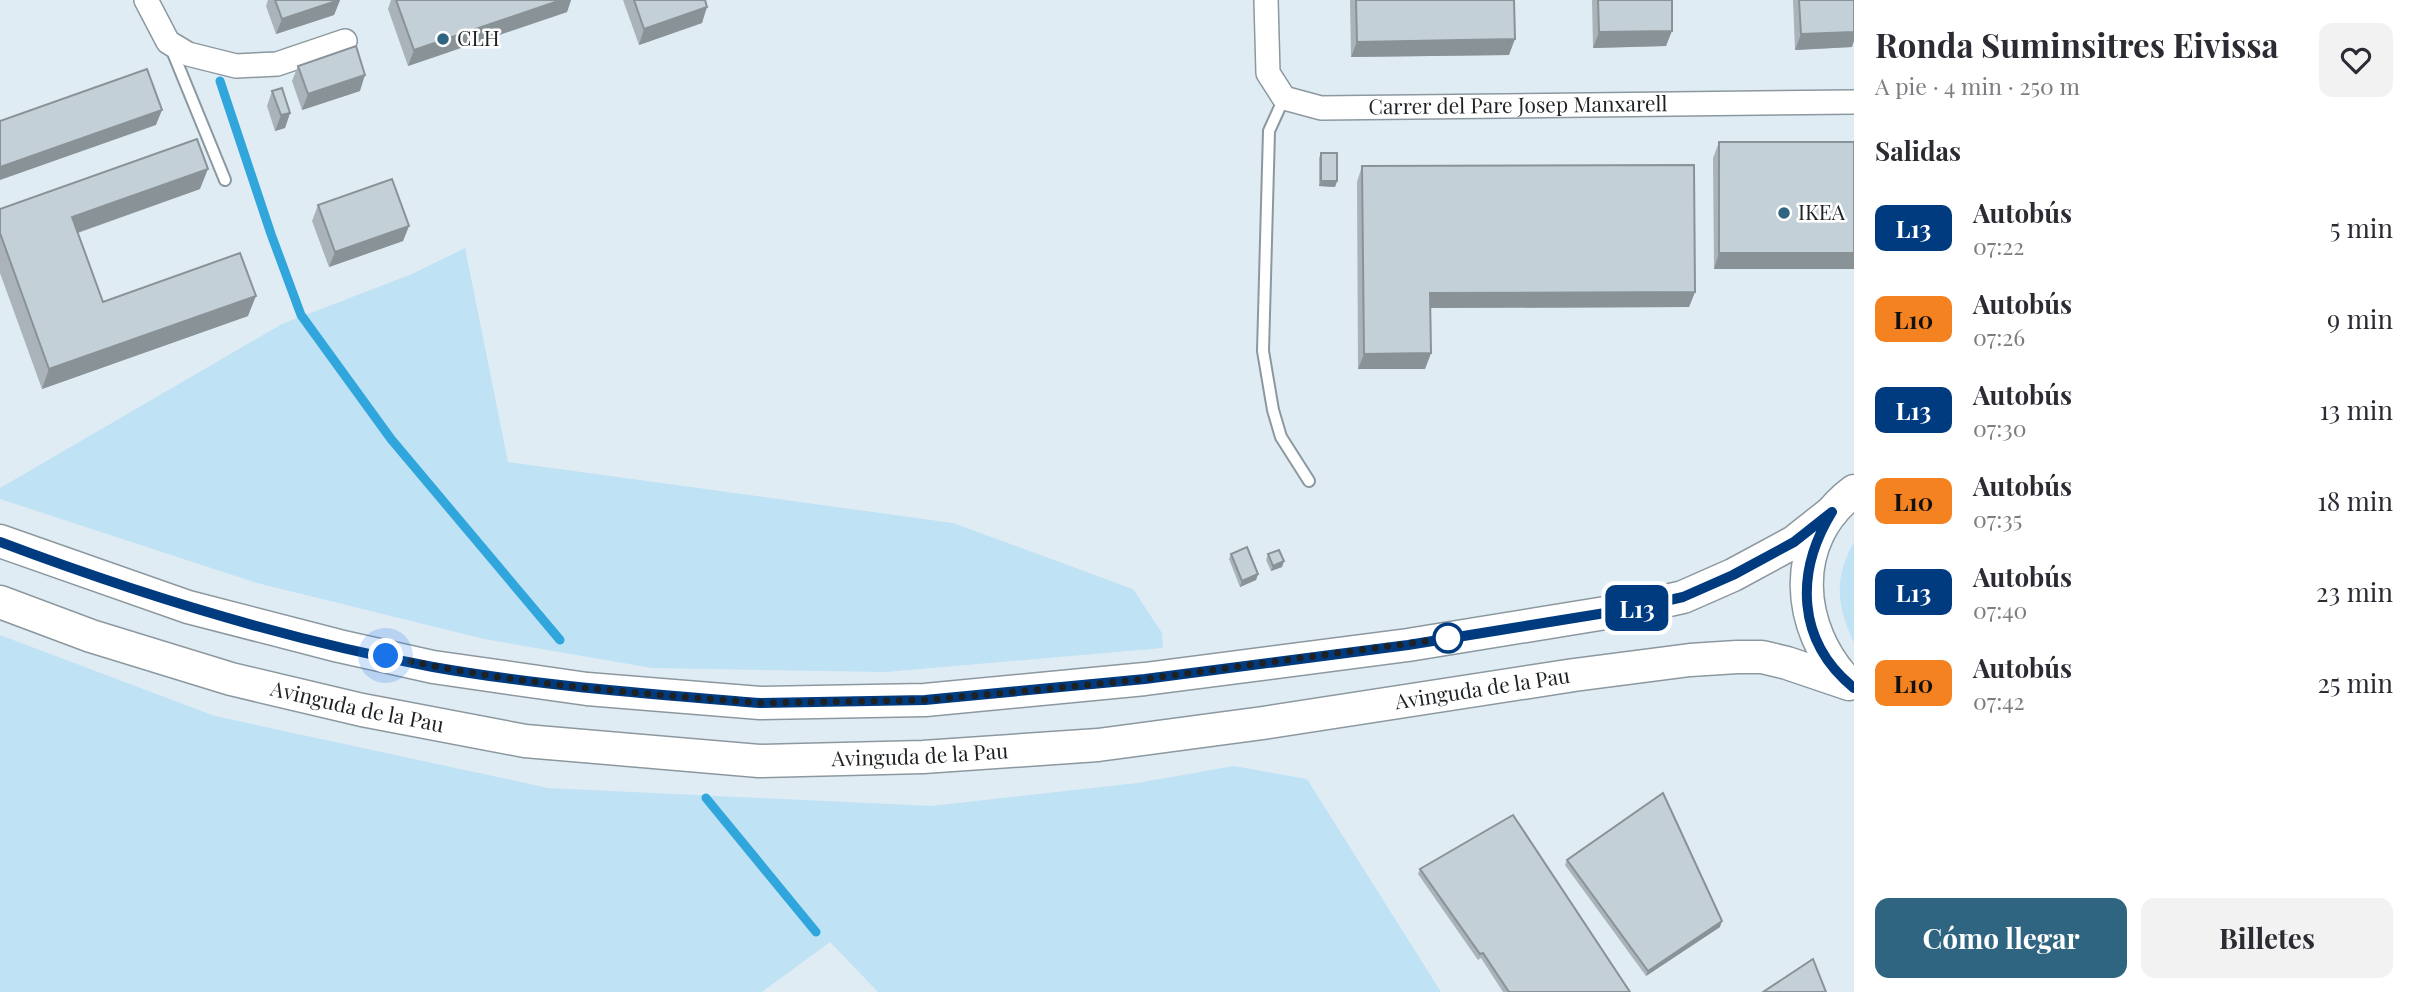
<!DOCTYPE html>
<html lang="es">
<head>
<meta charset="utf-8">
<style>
  body { margin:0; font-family:"Playfair Display",serif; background:#f2f2f3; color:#2b2b33; height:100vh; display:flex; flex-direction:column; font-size:26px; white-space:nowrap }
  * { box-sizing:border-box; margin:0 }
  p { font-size:23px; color:#7c7c81 }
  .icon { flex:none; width:38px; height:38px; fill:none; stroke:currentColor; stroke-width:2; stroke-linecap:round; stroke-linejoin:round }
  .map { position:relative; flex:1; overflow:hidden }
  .details { display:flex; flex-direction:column; background:#fff; width:560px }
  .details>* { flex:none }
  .badge { padding:0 14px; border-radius:10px; font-size:24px; line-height:46px }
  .you { position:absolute; width:35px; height:35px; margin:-18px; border:5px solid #fff; border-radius:50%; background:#1a73e8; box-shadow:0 0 0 10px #1a73e833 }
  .map>.badge { position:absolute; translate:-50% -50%; box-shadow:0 0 0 4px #fff }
  h2 { padding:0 21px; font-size:26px; line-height:63px }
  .round { display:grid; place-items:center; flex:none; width:74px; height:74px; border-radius:14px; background:#f2f2f3 }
  .headline { display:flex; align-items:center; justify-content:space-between; height:119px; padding:0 21px }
  h1 { font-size:33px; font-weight:700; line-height:52px }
  .primary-button { display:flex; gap:14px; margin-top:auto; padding:14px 21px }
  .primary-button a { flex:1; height:80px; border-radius:14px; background:#306581; color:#fff; font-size:28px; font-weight:700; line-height:80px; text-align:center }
  .primary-button a+a { background:#f2f2f3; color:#2b2b33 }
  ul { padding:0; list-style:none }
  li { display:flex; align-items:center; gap:21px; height:91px; padding:0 21px }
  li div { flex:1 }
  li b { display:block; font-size:26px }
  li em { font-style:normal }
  li .badge { min-width:77px; font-weight:700; text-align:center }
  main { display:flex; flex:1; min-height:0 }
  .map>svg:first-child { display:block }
  .green { fill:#c0e2f5 }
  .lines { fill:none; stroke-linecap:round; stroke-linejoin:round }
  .stream { stroke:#31a6dc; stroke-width:9 }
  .service-casing { stroke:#8c989f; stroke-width:14 }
  .minor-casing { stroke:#8c989f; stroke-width:26 }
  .secondary-casing { stroke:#8c989f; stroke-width:35 }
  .service { stroke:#fff; stroke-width:10 }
  .minor { stroke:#fff; stroke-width:23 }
  .secondary { stroke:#fff; stroke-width:32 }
  .wall { fill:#a9b3b9 }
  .shaded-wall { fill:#899296 }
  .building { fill:#c4d0d7; stroke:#899296; stroke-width:2 }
  .line-casing { stroke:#fff; stroke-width:16 }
  .line { stroke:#003b80; stroke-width:10 }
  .walk { stroke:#1e2225; stroke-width:7; stroke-dasharray:0 12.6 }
  .poi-dot { fill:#306581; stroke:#fff; stroke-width:2.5 }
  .stop-dot { fill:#fff; stroke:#003b80; stroke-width:3.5 }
  .labels { text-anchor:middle; stroke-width:5; stroke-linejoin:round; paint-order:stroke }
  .poi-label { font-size:21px; fill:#1e2225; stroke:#fff; text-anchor:start }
  .street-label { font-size:21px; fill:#1e2225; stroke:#fff }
</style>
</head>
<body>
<main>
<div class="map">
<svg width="1854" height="992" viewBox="0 0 1854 992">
  <rect width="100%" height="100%" fill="#e0ecf4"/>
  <g class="green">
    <path d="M 465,248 L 508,462 L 953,523 L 1133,589 L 1162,633 L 1163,648 L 886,672 L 652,668 L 484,639 L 257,583 L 0,499 L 0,488 L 282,324 L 412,274 Z"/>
    <path d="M 1854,542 L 1854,643 C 1837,606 1833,579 1854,542 Z"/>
    <path d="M 0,635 L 215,716 L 548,788 L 932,806 L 1137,783 L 1234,766 L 1307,779 L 1441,992 L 878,992 L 830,942 L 762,992 L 0,992 Z"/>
  </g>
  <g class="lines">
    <g class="stream">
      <path d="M 220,81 L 271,234 L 301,315 L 391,439 L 560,640"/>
      <path d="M 706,798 L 816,932"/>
    </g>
    <defs>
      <g id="service">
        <path d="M 171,48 L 225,180"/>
        <path d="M 1284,98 L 1269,131 L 1263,351 L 1273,410 L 1281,437 L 1309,481"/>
      </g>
      <g id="minor">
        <path d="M 146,0 L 168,42 L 188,54 L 236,66 L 277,64 L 345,41"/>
        <path id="s1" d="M 1266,0 L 1268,73 L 1284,98 L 1321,108 L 1854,102"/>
      </g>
      <g id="secondary">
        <path d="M 0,541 L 188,607 L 339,646 L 433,667 L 587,689 L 760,703 L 925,700 L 1145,679 L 1408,645 L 1630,609 L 1683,597 L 1733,575 L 1794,542 L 1832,512"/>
        <path id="s2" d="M 0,602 L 91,636 L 231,679 L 362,710 L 525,741 L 759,761 L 923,757 L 1098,745 L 1263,723 L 1574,675 L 1690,660 L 1737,657 L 1762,657 L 1787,663 L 1849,684"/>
        <path d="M 1848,683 C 1796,629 1788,540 1854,491"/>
      </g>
    </defs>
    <use href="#service" class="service-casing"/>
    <use href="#minor" class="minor-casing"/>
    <use href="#secondary" class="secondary-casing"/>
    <use href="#service" class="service"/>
    <use href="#minor" class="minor"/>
    <use href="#secondary" class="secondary"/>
  </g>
  <g class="wall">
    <path d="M 268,0 L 340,0 L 334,15 L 276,34 L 266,6 Z"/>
    <path d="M 391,0 L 571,0 L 567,12 L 408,66 L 388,9 Z"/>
    <path d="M 623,0 L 705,0 L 702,23 L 639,45 Z"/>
    <path d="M 1350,0 L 1514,0 L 1509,55 L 1351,57 Z"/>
    <path d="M 1592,0 L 1671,0 L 1666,46 L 1593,48 Z"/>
    <path d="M 1793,0 L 1854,0 L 1852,47 L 1795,50 Z"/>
    <path d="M 298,66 L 360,91 L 302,110 L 292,81 Z"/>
    <path d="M 272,91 L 290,113 L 285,128 L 275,131 L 267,106 Z"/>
    <path d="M 1719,142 L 1854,142 L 1854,269 L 1714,269 L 1713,158 Z"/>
    <path d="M 1321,153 L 1337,181 L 1335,187 L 1319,186 L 1319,158 Z"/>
    <path d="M 1362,166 L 1695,292 L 1689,307 L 1430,308 L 1431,353 L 1425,369 L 1358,369 L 1357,182 Z"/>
    <path d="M 200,189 L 78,233 L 103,302 L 248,316 L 42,389 L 0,273 L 0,209 Z"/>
    <path d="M 318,205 L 409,226 L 403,241 L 329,267 L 312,221 Z"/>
    <path d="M 1231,554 L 1258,574 L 1256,580 L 1240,587 L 1229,559 Z"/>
    <path d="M 1268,554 L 1284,561 L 1282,567 L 1271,571 L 1266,560 Z"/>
    <path d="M 1567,860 L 1720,927 L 1646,976 L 1565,865 Z"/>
    <path d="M 1420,869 L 1630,992 L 1503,992 L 1481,958 L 1478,960 L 1418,874 Z"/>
  </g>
  <g class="shaded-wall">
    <path d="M 340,0 L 334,15 L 276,34 L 282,19 Z"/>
    <path d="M 561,0 L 571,0 L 567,12 L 408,66 L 414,50 Z"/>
    <path d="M 707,7 L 702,23 L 639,45 L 644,29 Z"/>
    <path d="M 1672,31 L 1666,46 L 1593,48 L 1599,32 Z"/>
    <path d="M 1854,32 L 1854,41 L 1852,47 L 1795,50 L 1801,34 Z"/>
    <path d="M 1515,39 L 1509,55 L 1351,57 L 1357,42 Z"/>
    <path d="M 365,75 L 360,91 L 302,110 L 308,94 Z"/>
    <path d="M 162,110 L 156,125 L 0,180 L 0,167 Z"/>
    <path d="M 290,113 L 285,128 L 275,131 L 281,115 Z"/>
    <path d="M 208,169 L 200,189 L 65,237 L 72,217 Z"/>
    <path d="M 1321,181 L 1337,181 L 1335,187 L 1319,186 Z"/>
    <path d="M 409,226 L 403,241 L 329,267 L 335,252 Z"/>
    <path d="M 1719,253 L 1854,253 L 1854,269 L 1714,269 Z"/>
    <path d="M 1695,292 L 1689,307 L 1425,308 L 1430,293 Z"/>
    <path d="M 256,296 L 248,316 L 42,389 L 49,369 Z"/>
    <path d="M 1431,353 L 1425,369 L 1358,369 L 1364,354 Z"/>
    <path d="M 1284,561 L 1282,567 L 1271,571 L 1273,566 Z"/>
    <path d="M 1258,574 L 1256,580 L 1240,587 L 1242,581 Z"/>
    <path d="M 1722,921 L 1720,927 L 1646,976 L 1648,971 Z"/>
  </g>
  <g class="building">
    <path d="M 275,0 L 339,0 L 282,19 Z"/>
    <path d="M 396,0 L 561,0 L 414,50 Z"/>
    <path d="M 634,0 L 705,0 L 707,7 L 644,29 Z"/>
    <path d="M 1356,0 L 1514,0 L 1515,39 L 1357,42 Z"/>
    <path d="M 1598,0 L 1672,0 L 1672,31 L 1599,32 Z"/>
    <path d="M 1799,0 L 1854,0 L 1854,32 L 1801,34 Z"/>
    <path d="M 356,46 L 365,75 L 308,94 L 298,66 Z"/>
    <path d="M 147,69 L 162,110 L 0,167 L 0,121 Z"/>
    <path d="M 282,88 L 290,113 L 281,115 L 272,91 Z"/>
    <path d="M 197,139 L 208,169 L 72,217 L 103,302 L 240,253 L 256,296 L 49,369 L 0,233 L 0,209 Z"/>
    <rect x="1719" y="142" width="135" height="111"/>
    <rect x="1321" y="153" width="16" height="28"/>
    <path d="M 1694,165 L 1695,292 L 1430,293 L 1431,353 L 1364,354 L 1362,166 Z"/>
    <path d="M 392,179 L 409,226 L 335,252 L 318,205 Z"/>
    <path d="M 1247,547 L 1258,574 L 1242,581 L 1231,554 Z"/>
    <path d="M 1279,550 L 1284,561 L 1273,566 L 1268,554 Z"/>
    <path d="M 1663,793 L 1722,921 L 1648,971 L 1567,860 Z"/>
    <path d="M 1513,815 L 1630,992 L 1509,992 L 1483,953 L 1480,954 L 1420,869 Z"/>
    <path d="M 1813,959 L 1826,992 L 1763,992 Z"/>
  </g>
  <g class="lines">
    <defs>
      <path id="line" d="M 0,542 C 138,594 288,640 433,667 C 541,686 650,694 760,703 L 925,700 L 1145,679 L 1408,645 L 1630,609 L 1683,597 L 1733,575 L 1794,542 L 1832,512 C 1795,572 1796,641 1854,688"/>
    </defs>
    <use href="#line" class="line-casing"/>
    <use href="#line" class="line"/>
    <path class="walk" d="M 386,656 C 509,684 634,693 760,703 L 925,700 L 1035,690 L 1145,679 L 1457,637 L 1448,638"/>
  </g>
  <g class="poi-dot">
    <circle cx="443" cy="39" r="7"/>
    <circle cx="1784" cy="213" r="7"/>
  </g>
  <circle class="stop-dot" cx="1448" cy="638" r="14"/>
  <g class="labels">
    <g class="poi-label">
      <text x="457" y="46">CLH</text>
      <text x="1798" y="220">IKEA</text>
    </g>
    <g class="street-label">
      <text dy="7" stroke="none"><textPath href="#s1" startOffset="338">Carrer del Pare Josep Manxarell</textPath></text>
      <text dy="7" stroke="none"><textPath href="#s2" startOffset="1507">Avinguda de la Pau</textPath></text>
      <text dy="7" stroke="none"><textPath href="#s2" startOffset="373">Avinguda de la Pau</textPath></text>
      <text dy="7" stroke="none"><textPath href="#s2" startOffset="940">Avinguda de la Pau</textPath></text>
    </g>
  </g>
</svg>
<div class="you" style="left:386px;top:656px"></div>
<b class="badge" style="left:1637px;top:608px;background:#003b80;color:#fff">L13</b>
</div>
<section class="details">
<div class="headline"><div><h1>Ronda Suminsitres Eivissa</h1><p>A pie · 4 min · 250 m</p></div><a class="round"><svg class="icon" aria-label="heart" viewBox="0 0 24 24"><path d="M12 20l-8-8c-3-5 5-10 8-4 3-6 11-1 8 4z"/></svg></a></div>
<h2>Salidas</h2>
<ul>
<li><span class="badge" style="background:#003b80;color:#fff">L13</span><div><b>Autobús</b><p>07:22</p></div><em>5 min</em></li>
<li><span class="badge" style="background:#f58220;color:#111">L10</span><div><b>Autobús</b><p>07:26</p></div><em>9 min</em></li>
<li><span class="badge" style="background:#003b80;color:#fff">L13</span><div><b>Autobús</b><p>07:30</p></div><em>13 min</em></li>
<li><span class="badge" style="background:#f58220;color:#111">L10</span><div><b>Autobús</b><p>07:35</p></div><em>18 min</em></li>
<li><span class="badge" style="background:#003b80;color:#fff">L13</span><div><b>Autobús</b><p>07:40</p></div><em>23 min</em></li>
<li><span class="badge" style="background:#f58220;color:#111">L10</span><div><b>Autobús</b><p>07:42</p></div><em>25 min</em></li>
</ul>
<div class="primary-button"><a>Cómo llegar</a><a>Billetes</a></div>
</section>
</main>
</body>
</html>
